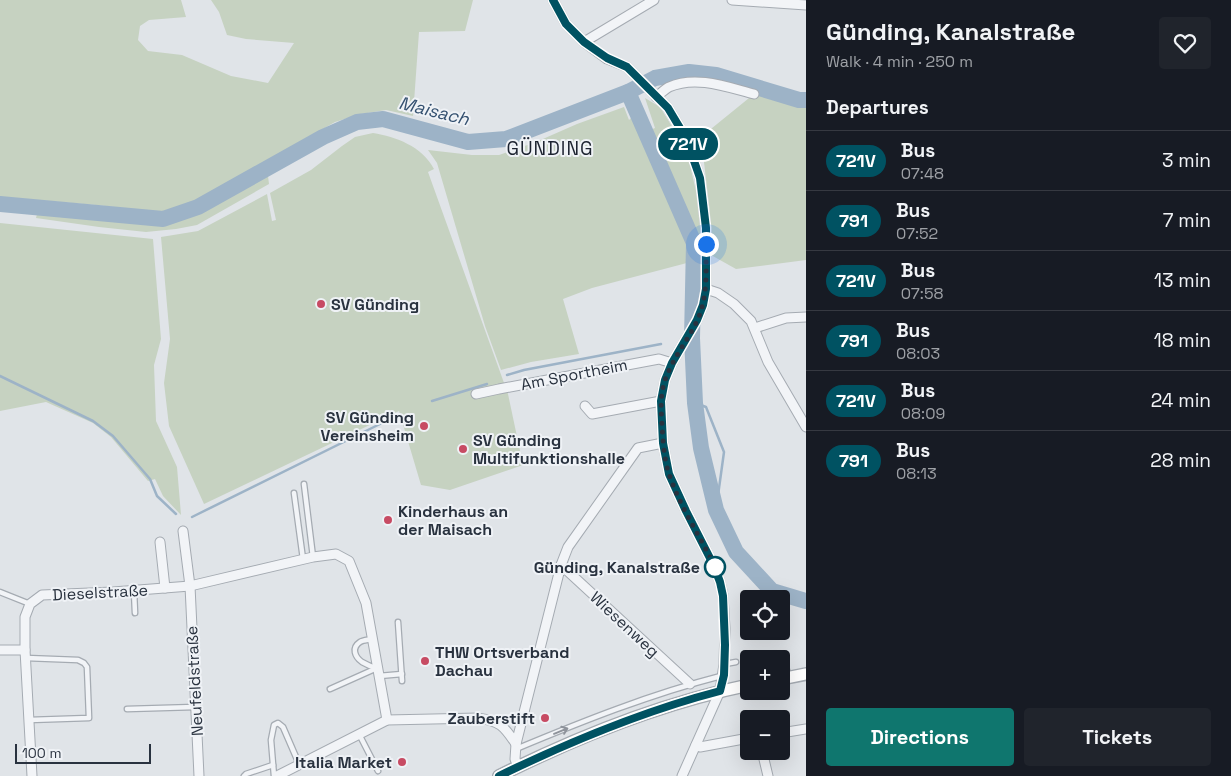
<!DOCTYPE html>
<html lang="en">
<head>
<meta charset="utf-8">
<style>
  body { margin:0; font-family:"Space Grotesk",sans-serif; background:#20242c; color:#f1f3f6; height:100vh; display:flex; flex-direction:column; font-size:19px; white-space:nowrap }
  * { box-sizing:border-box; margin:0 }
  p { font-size:16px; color:#9ea1a6 }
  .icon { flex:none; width:28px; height:28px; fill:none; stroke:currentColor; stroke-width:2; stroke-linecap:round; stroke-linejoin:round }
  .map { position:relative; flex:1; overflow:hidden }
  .drawer { display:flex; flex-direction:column; background:#171b24; width:425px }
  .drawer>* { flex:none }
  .badge { padding:0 10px; border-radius:16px; font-size:18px; line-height:32px }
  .tools { position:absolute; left:740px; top:590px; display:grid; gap:10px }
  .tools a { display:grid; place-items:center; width:50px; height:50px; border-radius:5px; background:#171b24; box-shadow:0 5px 20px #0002; font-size:25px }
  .scale { position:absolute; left:15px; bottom:12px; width:136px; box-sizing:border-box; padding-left:5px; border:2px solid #29323f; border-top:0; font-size:14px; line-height:18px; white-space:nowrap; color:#29323f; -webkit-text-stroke:4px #eff2f6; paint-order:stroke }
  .you { position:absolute; width:25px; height:25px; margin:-12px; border:4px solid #fff; border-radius:50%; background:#1a73e8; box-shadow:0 0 0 8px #1a73e833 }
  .map>.badge { position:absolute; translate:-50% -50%; box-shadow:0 0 0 2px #fff }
  h2 { padding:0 20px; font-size:19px; line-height:45px }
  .round { display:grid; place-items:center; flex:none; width:52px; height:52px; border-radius:5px; background:#20242c }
  .head { display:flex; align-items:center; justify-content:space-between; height:85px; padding:0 20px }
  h1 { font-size:24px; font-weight:600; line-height:38px }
  .action { display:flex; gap:10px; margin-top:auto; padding:10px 20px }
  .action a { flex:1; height:58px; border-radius:5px; background:#0f766e; color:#fff; font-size:20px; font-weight:600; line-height:58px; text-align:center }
  .action a+a { background:#20242c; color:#f1f3f6 }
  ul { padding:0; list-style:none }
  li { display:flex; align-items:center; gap:15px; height:60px; padding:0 20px; border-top:1px solid #363941 }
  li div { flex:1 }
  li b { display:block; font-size:19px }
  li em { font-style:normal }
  li .badge { min-width:55px; font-weight:700; text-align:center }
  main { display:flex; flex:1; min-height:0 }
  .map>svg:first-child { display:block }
  .green { fill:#c6d2c1 }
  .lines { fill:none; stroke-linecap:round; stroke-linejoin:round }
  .stream { stroke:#9db3c7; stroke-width:2.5 }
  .river { stroke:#9db3c7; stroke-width:16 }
  .service-casing { stroke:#a5abb2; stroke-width:7 }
  .minor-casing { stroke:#a5abb2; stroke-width:11 }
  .secondary-casing { stroke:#a5abb2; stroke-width:14 }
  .service { stroke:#f2f4f7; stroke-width:4.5 }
  .minor { stroke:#f2f4f7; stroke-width:9 }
  .secondary { stroke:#fff; stroke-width:11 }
  .oneway { stroke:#8e939b }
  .line-casing { stroke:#fff; stroke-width:11 }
  .line { stroke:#005262; stroke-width:8 }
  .walk { stroke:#29323f; stroke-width:5; stroke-dasharray:0 9 }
  .poi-dot { fill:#c74b63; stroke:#eff2f6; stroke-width:2 }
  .stop-dot { fill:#fff; stroke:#005262; stroke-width:2.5 }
  .labels { text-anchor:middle; stroke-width:4; stroke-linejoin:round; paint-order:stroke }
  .poi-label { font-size:16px; font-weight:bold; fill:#29323f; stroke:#eff2f6; text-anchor:start }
  .street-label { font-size:16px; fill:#29323f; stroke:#eff2f6 }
  .stop-label { font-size:16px; font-weight:bold; fill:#29323f; stroke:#eff2f6; text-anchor:end }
  .water-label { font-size:18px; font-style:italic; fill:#365271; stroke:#eff2f6 }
  .quarter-label { font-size:19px; letter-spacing:1px; fill:#1c2330; stroke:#eff2f6 }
</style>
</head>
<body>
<main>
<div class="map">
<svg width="806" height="776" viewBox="0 0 806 776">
  <rect width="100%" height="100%" fill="#e0e4e8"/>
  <g class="green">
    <path d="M 0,0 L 181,0 L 186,17 L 149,20 L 140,26 L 138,40 L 148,51 L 182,55 L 231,76 L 268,83 L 294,43 L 246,39 L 227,35 L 219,12 L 211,0 L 473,0 L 465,31 L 419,32 L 413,116 L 386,110 L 361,114 L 335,122 L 284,151 L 203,199 L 179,211 L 160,212 L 96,205 L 0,197 Z"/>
    <path d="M 754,94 L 796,106 L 806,108 L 806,260 L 736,269 L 711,255 L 710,213 L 701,137 Z"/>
    <path d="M 645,98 L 660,107 L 681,141 L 689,161 L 696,191 L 700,227 L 702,259 L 592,288 L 563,299 L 579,354 L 531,362 L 501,370 L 485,326 L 437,163 L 428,150 L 472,155 L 499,155 L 536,142 L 577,124 L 624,107 L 629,120 L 634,115 L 650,130 L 655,128 Z"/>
    <path d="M 373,133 C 396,137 422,146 434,169 L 428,172 L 508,394 L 523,465 L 450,490 L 421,485 L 399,411 L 204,504 L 169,426 L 164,383 L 170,339 L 161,237 L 198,231 L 267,194 L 272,221 L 276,220 L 270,193 L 311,170 L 342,146 L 355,137 Z"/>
    <path d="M 268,176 L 269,184 L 197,225 L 176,229 L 146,232 L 99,227 L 36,218 L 37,214 L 162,226 L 202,212 L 251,184 Z"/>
    <path d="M 0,223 L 153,239 L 161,339 L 154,365 L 156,421 L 177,467 L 181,515 L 163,496 L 155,479 L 148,481 L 111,437 L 93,423 L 46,402 L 0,411 Z"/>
  </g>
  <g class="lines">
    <g class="stream">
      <path d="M 507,375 L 524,370 L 661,344"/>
      <path d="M 0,376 L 93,421 L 113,436 L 150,479 L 157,496 L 176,514"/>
      <path d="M 432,401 L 487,384"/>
      <path d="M 695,403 L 706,407 L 724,452 L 716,510"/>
      <path d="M 192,517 L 388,420"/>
    </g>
    <g class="river">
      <path d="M 628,92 L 694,243 L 692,338 L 695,403 L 701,448 L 716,510 L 736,552 L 772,591 L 806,601"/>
      <path d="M 0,204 L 163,219 L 198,207 L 323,137 L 357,122 L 383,119 L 468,142 L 506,139 L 628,92 L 655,78 L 689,72 L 716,75 L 799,100 L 806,100"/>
    </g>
    <defs>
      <g id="service">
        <path d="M 304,484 L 313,557"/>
        <path d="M 294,493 L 303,559"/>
        <path d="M 134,591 L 135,613"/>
        <path d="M 0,592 L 30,604"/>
        <path d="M 398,622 L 402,681"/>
        <path d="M 372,639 C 368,640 363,640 360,642 C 351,648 355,657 362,662 C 367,665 372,667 377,668"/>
        <path d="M 26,658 L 78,660 L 84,663 L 87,667 L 89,718 L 29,720"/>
        <path d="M 776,658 L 777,659"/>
        <path d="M 781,662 L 786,667 L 789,676"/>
        <path d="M 725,664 L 736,662"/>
        <path d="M 379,676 L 402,674"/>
        <path d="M 330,689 L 377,668"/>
        <path d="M 127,709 L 195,707"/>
        <path d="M 359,734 L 378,771"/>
        <path d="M 516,749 C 583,721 651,694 721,676"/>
        <path d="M 244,776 L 246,774 L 273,765"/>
        <path d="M 274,776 L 271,740 L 274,725 L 278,723 L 283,727 L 299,764"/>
      </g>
      <g id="minor">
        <path d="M 553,0 L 566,24 L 584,42 L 607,59 L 627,67 L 668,108 L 686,138 L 700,178 L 706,229 L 706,289 L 703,305 L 697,320 L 672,363 L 665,380 L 661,401 L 663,443 L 669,474 L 686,511 L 714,566 L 720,582 L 723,595 L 725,628 L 724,664 L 720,691 L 682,776"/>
        <path d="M 732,0 L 806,5"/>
        <path d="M 584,42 L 654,0"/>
        <path d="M 656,97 C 660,94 665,89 669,87 C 696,75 727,87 754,94"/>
        <path d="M 706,289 L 718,293 L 734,304 L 751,321 L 768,362 L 806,427"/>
        <path d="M 755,328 L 786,318 L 806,317"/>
        <path d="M 476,394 L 499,389 L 659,359 L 672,363"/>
        <path d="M 585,406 L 592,414 L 661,401"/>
        <path d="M 183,531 L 190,586 L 199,776"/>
        <path d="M 160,542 L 165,588"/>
        <path d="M 561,565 L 690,684"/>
        <path d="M 0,650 L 25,650"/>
        <path d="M 781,733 L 806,729"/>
        <path d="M 696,745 L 700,747 L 749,738"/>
        <path d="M 762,751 L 768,776"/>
        <path d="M 518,767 L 515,759 L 516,744 L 561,565 L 568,547 L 638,448 L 663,443"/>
        <path d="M 32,776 L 25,650 L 25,617 L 30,604 L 42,595 L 113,592 L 190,586 L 313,557 L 336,554 L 349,561 L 366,603 L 387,720"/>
        <path d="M 277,776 L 387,720 L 478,718 C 500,721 504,726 516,744"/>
      </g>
      <g id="secondary">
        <path d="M 781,679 L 806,674"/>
        <path d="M 499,776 C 579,736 661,703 749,685"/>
      </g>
    </defs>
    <use href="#service" class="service-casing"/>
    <use href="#minor" class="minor-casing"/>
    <use href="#secondary" class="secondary-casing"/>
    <use href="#service" class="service"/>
    <use href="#minor" class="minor"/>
    <use href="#secondary" class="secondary"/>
  </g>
  <defs><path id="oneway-shaft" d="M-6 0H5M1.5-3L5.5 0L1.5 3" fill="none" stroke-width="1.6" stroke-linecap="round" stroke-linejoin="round" transform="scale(1.25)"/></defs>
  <use class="oneway" href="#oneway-shaft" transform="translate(561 731) rotate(-22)"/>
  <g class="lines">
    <defs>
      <path id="line" d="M 499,776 C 571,741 643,711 720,691 L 724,675 L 725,645 L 723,596 L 720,582 L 714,566 L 686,511 L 669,474 L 663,443 L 661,401 L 665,380 L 672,363 L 697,320 L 703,305 L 706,289 L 706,228 L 700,178 L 686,138 L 668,108 L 627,67 L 607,58 L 584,42 L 566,24 L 553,0"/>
    </defs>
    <use href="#line" class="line-casing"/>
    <use href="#line" class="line"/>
    <path class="walk" d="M 706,244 C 706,269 708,295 698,319 C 688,340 673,358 665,380 C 660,395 661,409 662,425 C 663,441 664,459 669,474 C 680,507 700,536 715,567"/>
  </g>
  <g class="poi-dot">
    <circle cx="321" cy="304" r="5"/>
    <circle cx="424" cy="426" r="5"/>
    <circle cx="463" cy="449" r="5"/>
    <circle cx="388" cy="520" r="5"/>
    <circle cx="425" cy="661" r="5"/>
    <circle cx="545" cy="718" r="5"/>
    <circle cx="402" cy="762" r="5"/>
  </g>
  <circle class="stop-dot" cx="715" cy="567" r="10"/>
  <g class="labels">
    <g class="poi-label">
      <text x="331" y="310">SV Günding</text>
      <text x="414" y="423" text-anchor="end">SV Günding<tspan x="414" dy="18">Vereinsheim</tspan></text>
      <text x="473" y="446">SV Günding<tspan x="473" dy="18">Multifunktionshalle</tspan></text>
      <text x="398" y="517">Kinderhaus an<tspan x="398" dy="18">der Maisach</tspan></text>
      <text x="435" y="658">THW Ortsverband<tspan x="435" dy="18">Dachau</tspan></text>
      <text x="535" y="724" text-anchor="end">Zauberstift</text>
      <text x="392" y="768" text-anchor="end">Italia Market</text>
    </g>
    <g class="street-label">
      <text transform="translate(574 374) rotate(-11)" y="6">Am Sportheim</text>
      <text transform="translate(100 592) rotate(-3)" y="6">Dieselstraße</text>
      <text transform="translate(625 624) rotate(43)" y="6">Wiesenweg</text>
      <text transform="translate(194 681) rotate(-93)" y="6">Neufeldstraße</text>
    </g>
    <g class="stop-label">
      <text x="700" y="573">Günding, Kanalstraße</text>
    </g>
    <g class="water-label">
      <text transform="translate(434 111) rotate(14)" y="6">Maisach</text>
    </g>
    <g class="quarter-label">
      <text x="550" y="155">GÜNDING</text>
    </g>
  </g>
</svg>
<div class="tools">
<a><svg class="icon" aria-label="locate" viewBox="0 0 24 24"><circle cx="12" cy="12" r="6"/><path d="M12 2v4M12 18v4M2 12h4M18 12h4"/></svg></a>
<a>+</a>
<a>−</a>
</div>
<div class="scale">100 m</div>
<div class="you" style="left:706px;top:244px"></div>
<b class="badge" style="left:688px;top:144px;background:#005262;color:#fff">721V</b>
</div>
<section class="drawer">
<div class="head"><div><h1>Günding, Kanalstraße</h1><p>Walk · 4 min · 250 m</p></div><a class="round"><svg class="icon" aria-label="heart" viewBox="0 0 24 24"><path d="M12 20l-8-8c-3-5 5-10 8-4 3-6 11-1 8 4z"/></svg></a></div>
<h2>Departures</h2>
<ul>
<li><span class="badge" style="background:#005262;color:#fff">721V</span><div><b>Bus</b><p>07:48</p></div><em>3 min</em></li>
<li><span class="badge" style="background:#005262;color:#fff">791</span><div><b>Bus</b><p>07:52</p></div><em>7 min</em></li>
<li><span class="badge" style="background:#005262;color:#fff">721V</span><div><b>Bus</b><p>07:58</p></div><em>13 min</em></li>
<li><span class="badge" style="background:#005262;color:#fff">791</span><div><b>Bus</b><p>08:03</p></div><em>18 min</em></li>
<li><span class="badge" style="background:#005262;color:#fff">721V</span><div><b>Bus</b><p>08:09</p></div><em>24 min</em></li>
<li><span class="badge" style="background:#005262;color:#fff">791</span><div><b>Bus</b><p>08:13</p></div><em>28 min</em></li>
</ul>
<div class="action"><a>Directions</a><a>Tickets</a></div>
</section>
</main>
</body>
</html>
